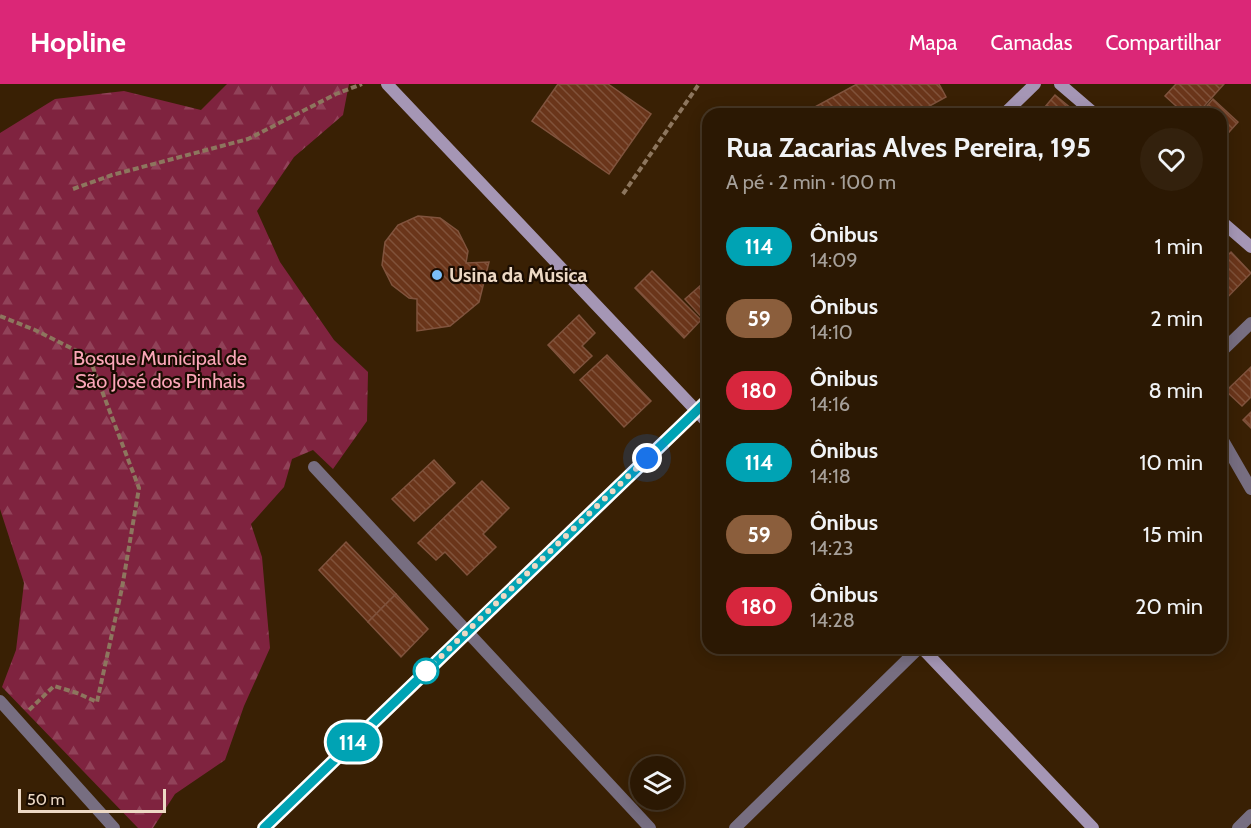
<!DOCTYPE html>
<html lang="pt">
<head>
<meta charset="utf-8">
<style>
  body { margin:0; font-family:Cabin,sans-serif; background:#33210d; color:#f1f3f6; height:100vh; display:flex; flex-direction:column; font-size:22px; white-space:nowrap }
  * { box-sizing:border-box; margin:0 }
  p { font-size:20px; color:#a6a09a }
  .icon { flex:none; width:33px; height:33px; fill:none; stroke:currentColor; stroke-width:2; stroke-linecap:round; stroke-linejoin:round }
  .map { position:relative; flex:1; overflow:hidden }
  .panel { position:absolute; left:702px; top:24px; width:525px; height:546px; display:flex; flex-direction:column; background:#2b1803; border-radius:18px; box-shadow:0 3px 15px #0003,0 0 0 2px #473725 }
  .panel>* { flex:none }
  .badge { padding:0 12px; border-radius:20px; font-size:21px; line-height:39px }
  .tools { position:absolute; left:630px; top:672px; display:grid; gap:12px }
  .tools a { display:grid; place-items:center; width:54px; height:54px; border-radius:50%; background:#2b1803; box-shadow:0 3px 15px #0003,0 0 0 2px #473725; font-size:30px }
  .scale { position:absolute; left:18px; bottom:15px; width:148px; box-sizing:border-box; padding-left:6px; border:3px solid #edd9c5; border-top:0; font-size:16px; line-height:21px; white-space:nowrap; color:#edd9c5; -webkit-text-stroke:4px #1a0c01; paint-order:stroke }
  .you { position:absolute; width:30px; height:30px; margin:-15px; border:4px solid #fff; border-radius:50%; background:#1a73e8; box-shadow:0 0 0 9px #1a73e833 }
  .map>.badge { position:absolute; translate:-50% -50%; box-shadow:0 0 0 3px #fff }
  .round { display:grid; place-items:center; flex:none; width:63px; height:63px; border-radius:32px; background:#33210d }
  .overview { display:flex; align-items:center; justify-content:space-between; height:102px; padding:0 24px }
  h1 { font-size:28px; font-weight:700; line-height:45px }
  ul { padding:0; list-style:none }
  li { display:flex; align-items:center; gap:18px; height:72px; padding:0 24px }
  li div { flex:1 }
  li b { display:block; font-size:22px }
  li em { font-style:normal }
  li .badge { min-width:66px; font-weight:700; text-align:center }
  header { display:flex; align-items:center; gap:36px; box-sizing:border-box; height:84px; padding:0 30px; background:#db2777; color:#fff }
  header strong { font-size:28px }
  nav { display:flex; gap:33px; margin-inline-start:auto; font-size:21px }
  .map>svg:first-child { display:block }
  .forest { fill:url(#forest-firs) }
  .building { fill:url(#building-back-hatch); stroke:#80533d; stroke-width:1.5 }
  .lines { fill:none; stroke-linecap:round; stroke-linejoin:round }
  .path { stroke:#8d765e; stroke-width:4; stroke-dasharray:6 3; stroke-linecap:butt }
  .minor { stroke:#776e81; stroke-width:12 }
  .secondary { stroke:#a596b5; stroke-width:12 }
  .line-casing { stroke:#fff; stroke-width:14 }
  .line { stroke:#00a3b4; stroke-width:9 }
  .walk { stroke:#edd9c5; stroke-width:6; stroke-dasharray:0 10.8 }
  .poi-dot { fill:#7bbef9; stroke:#1a0c01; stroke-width:2 }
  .stop-dot { fill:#fff; stroke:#00a3b4; stroke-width:3 }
  .labels { text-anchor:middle; stroke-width:4.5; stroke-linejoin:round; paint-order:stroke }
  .poi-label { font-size:20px; font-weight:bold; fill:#edd9c5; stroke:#1a0c01; text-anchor:start }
  .park-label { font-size:20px; fill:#fba6b8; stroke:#1a0c01 }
</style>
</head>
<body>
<header>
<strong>Hopline</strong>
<nav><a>Mapa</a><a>Camadas</a><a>Compartilhar</a></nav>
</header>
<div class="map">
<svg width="1251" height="744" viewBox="0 0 1251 744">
  <defs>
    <pattern id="forest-firs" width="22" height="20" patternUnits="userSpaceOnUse" patternTransform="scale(1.5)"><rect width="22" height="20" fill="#7f233f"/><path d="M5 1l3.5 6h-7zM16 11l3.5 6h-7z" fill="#914259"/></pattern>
    <pattern id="building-back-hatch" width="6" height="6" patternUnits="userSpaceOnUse" patternTransform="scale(1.5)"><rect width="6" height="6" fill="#6a351a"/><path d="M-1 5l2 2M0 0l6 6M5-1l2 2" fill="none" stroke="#80523a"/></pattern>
  </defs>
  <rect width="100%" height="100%" fill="#392004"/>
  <path class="forest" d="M 227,0 L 349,0 L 343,31 L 294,73 L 257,127 L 280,178 L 334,256 L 368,288 L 367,337 L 333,385 L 313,366 L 292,375 L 284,403 L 251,440 L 262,473 L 270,564 L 244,622 L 225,676 L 175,710 L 153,744 L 138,744 L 2,603 L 16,566 L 24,499 L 0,425 L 0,49 L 55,15 L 124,7 L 201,26 Z"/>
  <g class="building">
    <path d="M 558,0 L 608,0 L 651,30 L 609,90 L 532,37 Z"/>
    <path d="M 857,0 L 939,0 L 946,13 L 915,30 L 817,30 L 813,24 Z"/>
    <path d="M 1176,0 L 1224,0 L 1197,30 L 1185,30 L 1165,12 Z"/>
    <path d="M 1055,11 L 1078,30 L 1039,30 Z"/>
    <path d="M 1213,15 L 1238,38 L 1221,57 L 1221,30 L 1200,30 Z"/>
    <path d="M 418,132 L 440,134 L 458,147 L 468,167 L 466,179 L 489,178 L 479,218 L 450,242 L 417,247 L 417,215 L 409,214 L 392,201 L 382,181 L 385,158 L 398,141 Z"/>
    <path d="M 1231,168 L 1251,189 L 1221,220 L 1221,178 Z"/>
    <path d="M 652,187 L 701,236 L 684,254 L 635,204 Z"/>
    <path d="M 708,195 L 708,240 L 685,215 Z"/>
    <path d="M 579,231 L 595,249 L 582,262 L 592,272 L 574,289 L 548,261 Z"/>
    <path d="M 607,271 L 651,317 L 624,343 L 580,296 Z"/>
    <path d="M 1251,283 L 1251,313 L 1242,322 L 1226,307 Z"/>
    <path d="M 1251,328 L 1251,344 L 1243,336 Z"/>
    <path d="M 434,376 L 455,399 L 414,437 L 392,415 Z"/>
    <path d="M 482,397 L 509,424 L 483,450 L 496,463 L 467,491 L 445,468 L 436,476 L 418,459 Z"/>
    <path d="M 346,458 L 396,510 L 368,538 L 319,486 Z"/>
    <path d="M 396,510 L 428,545 L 401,573 L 368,538 Z"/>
  </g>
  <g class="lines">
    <g class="path">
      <path d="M 73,105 L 112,91 L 248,55 L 336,10 L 362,0"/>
      <path d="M 623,110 L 699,0"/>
      <path d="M 0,232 L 35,246 L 89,273 L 139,404 L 122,504 L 97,618 L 77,609 L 54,602 L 27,628"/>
    </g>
    <g class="minor">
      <path d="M 1221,268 L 1251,239"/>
      <path d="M 1221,353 L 1251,405"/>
      <path d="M 314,383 L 650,744"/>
      <path d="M 0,617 L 114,744"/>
      <path d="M 735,744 L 919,564"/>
      <path d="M 1238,744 L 1251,731"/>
    </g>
    <g class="secondary">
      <path d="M 387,0 L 708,339"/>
      <path d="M 1060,0 L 1095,30"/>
      <path d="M 1004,30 L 1035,0"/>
      <path d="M 1221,137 L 1251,163"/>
      <path d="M 922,564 L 1093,744"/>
      <path d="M 264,744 L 708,316"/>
    </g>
  </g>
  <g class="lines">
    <defs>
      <path id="line" d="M 264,744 L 708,316"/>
    </defs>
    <use href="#line" class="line-casing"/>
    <use href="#line" class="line"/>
    <path class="walk" d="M 426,587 L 647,374"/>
  </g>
  <circle class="poi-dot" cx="437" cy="191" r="6"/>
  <circle class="stop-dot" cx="426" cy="587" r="12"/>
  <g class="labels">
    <g class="poi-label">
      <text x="449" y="198">Usina da Música</text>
    </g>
    <g class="park-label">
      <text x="160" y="281">Bosque Municipal de<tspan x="160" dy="23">São José dos Pinhais</tspan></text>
    </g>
  </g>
</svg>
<div class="tools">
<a><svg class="icon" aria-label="layers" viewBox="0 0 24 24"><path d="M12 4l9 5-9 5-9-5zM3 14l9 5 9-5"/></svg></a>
</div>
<div class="scale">50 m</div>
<div class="you" style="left:647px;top:374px"></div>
<b class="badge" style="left:353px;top:658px;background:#00a3b4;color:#fff">114</b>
<section class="panel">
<div class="overview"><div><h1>Rua Zacarias Alves Pereira, 195</h1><p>A pé · 2 min · 100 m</p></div><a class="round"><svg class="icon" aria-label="heart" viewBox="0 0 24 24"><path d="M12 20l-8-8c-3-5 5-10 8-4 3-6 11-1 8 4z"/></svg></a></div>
<ul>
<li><span class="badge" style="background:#00a3b4;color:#fff">114</span><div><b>Ônibus</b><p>14:09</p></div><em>1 min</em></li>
<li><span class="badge" style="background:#8b5e3c;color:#fff">59</span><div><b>Ônibus</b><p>14:10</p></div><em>2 min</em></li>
<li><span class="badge" style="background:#d7263d;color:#fff">180</span><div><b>Ônibus</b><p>14:16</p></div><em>8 min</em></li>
<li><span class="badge" style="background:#00a3b4;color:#fff">114</span><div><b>Ônibus</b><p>14:18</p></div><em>10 min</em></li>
<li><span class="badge" style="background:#8b5e3c;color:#fff">59</span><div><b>Ônibus</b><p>14:23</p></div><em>15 min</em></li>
<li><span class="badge" style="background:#d7263d;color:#fff">180</span><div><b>Ônibus</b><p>14:28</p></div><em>20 min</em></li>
</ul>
</section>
</div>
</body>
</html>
